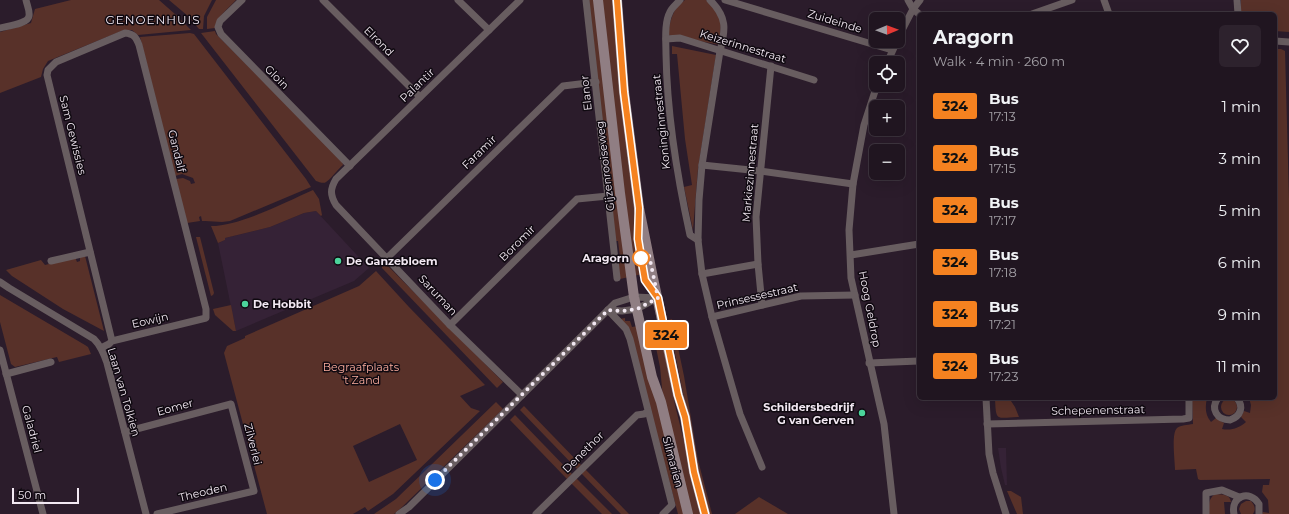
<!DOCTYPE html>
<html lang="en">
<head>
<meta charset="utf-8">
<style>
  body { margin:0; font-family:Montserrat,sans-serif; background:#2d222d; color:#f1f3f6; height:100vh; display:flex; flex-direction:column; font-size:15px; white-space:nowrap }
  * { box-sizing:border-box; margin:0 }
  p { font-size:13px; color:#a29fa5 }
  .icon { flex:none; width:22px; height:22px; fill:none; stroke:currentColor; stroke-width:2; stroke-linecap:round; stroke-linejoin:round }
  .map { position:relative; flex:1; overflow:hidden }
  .sheet { position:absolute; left:917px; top:12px; width:360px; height:388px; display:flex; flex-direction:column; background:#201520; border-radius:6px; box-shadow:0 4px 16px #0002,0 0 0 1px #3d343e }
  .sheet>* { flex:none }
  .badge { padding:0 8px; border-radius:3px; font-size:14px; line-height:26px }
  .needle { width:26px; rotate:89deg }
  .fabs { position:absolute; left:869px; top:12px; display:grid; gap:8px }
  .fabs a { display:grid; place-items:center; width:36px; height:36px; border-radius:6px; background:#201520; box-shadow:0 4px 16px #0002,0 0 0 1px #3d343e; font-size:20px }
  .scale { position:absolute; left:12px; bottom:10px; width:67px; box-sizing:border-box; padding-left:4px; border:2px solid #f2e8f2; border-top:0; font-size:11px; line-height:14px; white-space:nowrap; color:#f2e8f2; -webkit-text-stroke:3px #0f0910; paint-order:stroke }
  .you { position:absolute; width:20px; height:20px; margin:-10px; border:3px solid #fff; border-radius:50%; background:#1a73e8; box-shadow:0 0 0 6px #1a73e833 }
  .map>.badge { position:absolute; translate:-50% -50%; box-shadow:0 0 0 2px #fff }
  .round { display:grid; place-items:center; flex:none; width:42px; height:42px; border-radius:6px; background:#2d222d }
  .overview { display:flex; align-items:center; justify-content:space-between; height:68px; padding:0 16px }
  h1 { font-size:19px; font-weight:700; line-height:30px }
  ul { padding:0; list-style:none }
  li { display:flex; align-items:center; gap:12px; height:52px; padding:0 16px }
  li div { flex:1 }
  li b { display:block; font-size:15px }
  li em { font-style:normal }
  li .badge { min-width:44px; font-weight:700; text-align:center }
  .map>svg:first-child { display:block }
  .built { fill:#352236 }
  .green { fill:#583129; fill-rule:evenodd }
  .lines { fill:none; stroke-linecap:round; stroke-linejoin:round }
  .minor { stroke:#685d60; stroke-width:7 }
  .secondary { stroke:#907e83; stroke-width:10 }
  .line-casing { stroke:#fff; stroke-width:9 }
  .line { stroke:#f58220; stroke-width:6 }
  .walk { stroke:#f2e8f2; stroke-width:4; stroke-dasharray:0 7.2 }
  .stop-dot { fill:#fff; stroke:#f58220; stroke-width:2 }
  .poi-dot { fill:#4bd49b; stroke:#0f0910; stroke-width:1.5 }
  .labels { text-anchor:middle; stroke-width:3; stroke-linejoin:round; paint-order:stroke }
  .street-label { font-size:11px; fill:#f2e8f2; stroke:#0f0910 }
  .stop-label { font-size:11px; font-weight:bold; fill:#f2e8f2; stroke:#0f0910; text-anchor:end }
  .poi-label { font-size:11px; font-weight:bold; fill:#f2e8f2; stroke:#0f0910; text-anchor:start }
  .park-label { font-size:11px; fill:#fbad9e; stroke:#0f0910 }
  .neighbourhood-label { font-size:12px; letter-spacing:1px; fill:#f2e8f2; stroke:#0f0910 }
</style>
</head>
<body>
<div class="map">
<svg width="1289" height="514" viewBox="0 0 1289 514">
  <rect width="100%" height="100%" fill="#2b1c2b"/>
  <g class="built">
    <path d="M 316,211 L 369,268 L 354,281 L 236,331 L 218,243 L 225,240 L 225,238 L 270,227 L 304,213 Z"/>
    <path d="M 998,448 L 1006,448 L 1007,485 L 1005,485 L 1001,468 Z"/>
  </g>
  <g class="green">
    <path d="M 71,0 L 159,0 L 176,15 L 191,30 L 138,35 L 132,30 L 124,30 L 48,61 L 43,69 L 41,77 L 0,93 L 0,32 L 31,23 L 35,9 Z"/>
    <path d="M 169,0 L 212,0 L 204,16 L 203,29 L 199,29 L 188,16 Z"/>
    <path d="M 216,0 L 236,0 C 229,8 216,17 215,28 L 207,29 L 207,17 Z"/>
    <path d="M 589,0 L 596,0 L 629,277 L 620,279 L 617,258 L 620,257 L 618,241 L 615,241 Z"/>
    <path d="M 602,0 L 613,0 L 638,208 L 637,240 L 642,274 L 634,276 Z"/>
    <path d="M 685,0 L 706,0 L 711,4 L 721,19 L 720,45 L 668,35 C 670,21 672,9 685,0 Z"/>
    <path d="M 1241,0 L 1289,0 L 1289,32 L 1275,31 L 1275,14 L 1241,14 Z"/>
    <path d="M 215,31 L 216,34 L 342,161 L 343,165 C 340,167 328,182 326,182 C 324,184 319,182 316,181 L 201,33 Z"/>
    <path d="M 190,33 L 194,34 L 306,179 L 311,187 L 230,221 L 222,222 L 205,221 L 202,221 L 201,216 L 199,217 L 200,221 L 187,223 L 176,179 L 183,178 L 190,181 L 191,184 L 195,183 L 193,178 L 182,174 L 175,176 L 140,37 Z"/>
    <path d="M 672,46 L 716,55 L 698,169 L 693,230 L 684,187 L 692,185 L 685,139 L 677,54 L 672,54 Z"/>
    <path d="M 1275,49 L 1281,49 L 1285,51 L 1289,198 L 1289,514 L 1262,514 L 1263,512 L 1269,513 L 1268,500 L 1262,492 L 1263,485 L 1269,485 L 1270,479 L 1200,480 L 1198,479 L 1196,469 L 1175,470 C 1175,461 1171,434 1177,428 C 1181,425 1187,425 1193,424 L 1192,398 L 1207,398 C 1205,407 1205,415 1211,422 L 1216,418 L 1224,423 L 1222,429 C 1231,431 1239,428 1246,422 L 1241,417 L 1244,411 L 1250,413 L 1251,405 L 1249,398 L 1275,398 Z"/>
    <path d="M 313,190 L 319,199 L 322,215 L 321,216 L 316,211 L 304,213 L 270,227 L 225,238 L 225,240 L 218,243 L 211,226 C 240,226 286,202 313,190 Z"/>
    <path d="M 196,237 L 200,237 L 214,293 L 213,295 L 211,296 Z"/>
    <path d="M 85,256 L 104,331 L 63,309 L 12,276 L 6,270 L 41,260 L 45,265 L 75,257 L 77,262 L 80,261 L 80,257 Z"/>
    <path d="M 385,263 L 503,382 L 497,388 L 382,268 L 382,265 Z"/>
    <path d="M 376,271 L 409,307 L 485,385 L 460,396 L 471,408 L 480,411 L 393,494 L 368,511 L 365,507 L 353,514 L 267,514 L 224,353 L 227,346 L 245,338 L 245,336 L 359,286 ZM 400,424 L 417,460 L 369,482 L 353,446 Z"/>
    <path d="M 0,295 L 85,345 L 88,347 L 91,354 L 59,362 L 57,357 L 15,367 L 11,364 L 0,322 Z"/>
    <path d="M 231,305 L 236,331 L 233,331 L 215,315 L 213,309 Z"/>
    <path d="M 625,318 L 625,321 L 630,321 L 632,327 L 638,326 L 686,514 L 678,514 L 629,330 L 620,319 Z"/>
    <path d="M 672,319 L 684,376 L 698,460 L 712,514 L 708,514 L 696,466 L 687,412 L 668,320 Z"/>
    <path d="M 659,322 L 675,405 L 702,514 L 691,514 L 664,409 L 660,367 L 651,323 Z"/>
    <path d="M 995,398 L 1009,398 L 1015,407 L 1019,417 C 996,418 996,422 995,398 Z"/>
    <circle cx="1229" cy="407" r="8"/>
    <path d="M 496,402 L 503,409 L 400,509 L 394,514 L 374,514 L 396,499 Z"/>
    <path d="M 524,406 L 581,465 L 577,469 L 520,410 Z"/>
    <path d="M 515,415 L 572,474 L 567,479 L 510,420 Z"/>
    <path d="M 585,469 L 629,514 L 621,514 L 581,473 Z"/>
    <path d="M 576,478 L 612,514 L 602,514 L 571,483 Z"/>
    <path d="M 1007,491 L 1011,491 L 1021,497 L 1023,514 L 1017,514 Z"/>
    <path d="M 1216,494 C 1223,495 1230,494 1231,502 L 1224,502 L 1225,514 L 1209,514 C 1209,506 1208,497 1216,494 Z"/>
    <path d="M 759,497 L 788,514 L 735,514 Z"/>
    <path d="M 1246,501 L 1251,501 C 1255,506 1256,509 1253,514 L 1241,514 L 1239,509 L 1241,504 Z"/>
  </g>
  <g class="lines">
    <g class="minor">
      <path d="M 242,0 L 220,21 L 218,27 L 221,34 L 350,166"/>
      <path d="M 323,0 L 420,97"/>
      <path d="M 458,0 L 489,30"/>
      <path d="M 520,0 L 336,179 C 330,189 330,195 336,205 L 450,325 L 522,395"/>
      <path d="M 586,0 L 617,278"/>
      <path d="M 680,0 C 677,4 672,7 670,12 C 664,23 666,41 666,54 C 667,115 677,176 690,235 L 698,240"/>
      <path d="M 710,0 C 727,17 726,29 720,51 L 702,165 L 699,200 L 698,240 L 702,274 L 712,317 L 740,414 L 762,467"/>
      <path d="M 725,0 L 892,50"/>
      <path d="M 908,0 L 913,9 L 919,14"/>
      <path d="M 1104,0 L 1109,14"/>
      <path d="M 1237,0 L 1238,14"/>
      <path d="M 1032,14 L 1072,0"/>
      <path d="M 0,28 C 7,26 28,24 29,16 C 30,11 27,5 26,0"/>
      <path d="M 898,38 L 913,9 L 920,0"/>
      <path d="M 666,39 L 680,38 L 814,80"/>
      <path d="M 1275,41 L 1289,42"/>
      <path d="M 887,63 L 897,41"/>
      <path d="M 877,85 L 864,125 L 853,184 L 849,230 L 851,278 L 884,424 L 894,514"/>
      <path d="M 702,165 L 760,171 L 853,184"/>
      <path d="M 851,255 L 919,244"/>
      <path d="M 387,258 L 563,86 L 596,82"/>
      <path d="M 51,261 L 90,252"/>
      <path d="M 702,274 L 758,264"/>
      <path d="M 0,282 L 9,288 L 94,339 C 101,346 104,354 107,363 L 146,514"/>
      <path d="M 762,305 L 758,264 L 756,217 L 771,66"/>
      <path d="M 608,310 L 626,329 L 630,339 L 672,505 L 663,514"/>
      <path d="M 608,310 L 622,311 L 637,309 L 657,298"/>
      <path d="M 712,317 L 801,296 L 855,295"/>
      <path d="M 450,325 L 577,199 L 608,196"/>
      <path d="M 101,348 L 109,344 L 112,341 L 206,318 L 206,309 L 139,45 C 136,37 134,34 125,33 L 56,62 L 48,70 L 47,75 L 112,341"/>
      <path d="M 0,350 L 43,514"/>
      <path d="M 869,363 L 919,361"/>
      <path d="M 6,374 L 51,362"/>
      <path d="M 986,398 L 989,454 L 993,473 L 1006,514"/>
      <path d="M 1218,398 C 1210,409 1217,420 1230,420 C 1241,416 1244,407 1237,398"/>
      <path d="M 987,424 L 1183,419 L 1189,418 L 1189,398"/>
      <path d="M 125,432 L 231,404 L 254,491 L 157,514"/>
      <path d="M 399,514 L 409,507 L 615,303 L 634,297 L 658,298"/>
      <path d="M 536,514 L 637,415 L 644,414 L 648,412"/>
      <path d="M 1206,514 L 1206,493 L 1222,490 L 1239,497"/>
      <path d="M 1234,514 C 1230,496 1250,489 1259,504 L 1259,514"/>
    </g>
    <g class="secondary">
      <path d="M 598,0 L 620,193 L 634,297 L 652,377 L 661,402 L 688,514"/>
      <path d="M 617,0 L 624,92 L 639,208 L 653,278 L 678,395 L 685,417 L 694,472 L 705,514"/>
    </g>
  </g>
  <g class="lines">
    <defs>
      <path id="line" d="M 617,0 L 624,92 L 639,208 L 638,239 L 641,257 L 645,280 L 658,298 L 678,395 L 685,417 L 694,472 L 705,514"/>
    </defs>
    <use href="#line" class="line-casing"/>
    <use href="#line" class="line"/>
    <path class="walk" d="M 435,480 L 608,310 L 622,311 L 637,309 L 658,298 L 649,255 L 641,258"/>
  </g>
  <circle class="stop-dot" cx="641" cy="258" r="8"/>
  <g class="poi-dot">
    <circle cx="338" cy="261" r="4"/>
    <circle cx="245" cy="304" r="4"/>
    <circle cx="862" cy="413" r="4"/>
  </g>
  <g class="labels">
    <g class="street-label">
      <text transform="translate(835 21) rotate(17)" y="4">Zuideinde</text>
      <text transform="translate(379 41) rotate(45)" y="4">Elrond</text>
      <text transform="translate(743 46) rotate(17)" y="4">Keizerinnestraat</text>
      <text transform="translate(277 77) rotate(45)" y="4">Gloin</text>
      <text transform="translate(417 85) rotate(-44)" y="4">Palantir</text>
      <text transform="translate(586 93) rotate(-96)" y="4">Elanor</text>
      <text transform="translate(661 122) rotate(-96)" y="4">Koninginnestraat</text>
      <text transform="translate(73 135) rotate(76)" y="4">Sam Gewissies</text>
      <text transform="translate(177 151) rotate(76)" y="4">Gandalf</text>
      <text transform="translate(479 152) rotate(-44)" y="4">Faramir</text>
      <text transform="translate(605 166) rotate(-97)" y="4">Gijzenrooiseweg</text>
      <text transform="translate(750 173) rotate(-85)" y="4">Markiezinnestraat</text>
      <text transform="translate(517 243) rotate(-45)" y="4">Boromir</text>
      <text transform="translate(438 295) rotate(47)" y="4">Saruman</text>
      <text transform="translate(757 296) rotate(-13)" y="4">Prinsessestraat</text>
      <text transform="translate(870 309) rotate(79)" y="4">Hoog Geldrop</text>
      <text transform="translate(150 320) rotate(-13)" y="4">Eowijn</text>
      <text transform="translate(124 392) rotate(74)" y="4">Laan van Tolkien</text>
      <text transform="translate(175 407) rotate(-15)" y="4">Eomer</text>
      <text transform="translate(1098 410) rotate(-1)" y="4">Schepenenstraat</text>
      <text transform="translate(32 429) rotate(75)" y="4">Galadriel</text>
      <text transform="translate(253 444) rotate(76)" y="4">Zilverlei</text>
      <text transform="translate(583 452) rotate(-45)" y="4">Denethor</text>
      <text transform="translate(673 462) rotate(75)" y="4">Silmarien</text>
      <text transform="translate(203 492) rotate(-13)" y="4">Theoden</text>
    </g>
    <g class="stop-label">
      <text x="629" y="262">Aragorn</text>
    </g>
    <g class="poi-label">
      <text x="346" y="265">De Ganzebloem</text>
      <text x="253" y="308">De Hobbit</text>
      <text x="854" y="411" text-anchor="end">Schildersbedrijf<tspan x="854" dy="13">G van Gerven</tspan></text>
    </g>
    <g class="park-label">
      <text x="361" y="371">Begraafplaats<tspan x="361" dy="13">'t Zand</tspan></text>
    </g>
    <g class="neighbourhood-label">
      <text x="153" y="24">GENOENHUIS</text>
    </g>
  </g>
</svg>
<div class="fabs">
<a><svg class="needle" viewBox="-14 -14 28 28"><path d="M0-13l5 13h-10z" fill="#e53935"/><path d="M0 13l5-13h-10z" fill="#a29fa5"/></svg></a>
<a><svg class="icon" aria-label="locate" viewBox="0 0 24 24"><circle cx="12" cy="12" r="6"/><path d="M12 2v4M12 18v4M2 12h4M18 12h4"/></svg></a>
<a>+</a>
<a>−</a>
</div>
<div class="scale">50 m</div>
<div class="you" style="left:435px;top:480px"></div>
<b class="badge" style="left:666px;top:335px;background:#f58220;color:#111">324</b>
<section class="sheet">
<div class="overview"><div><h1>Aragorn</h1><p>Walk · 4 min · 260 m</p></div><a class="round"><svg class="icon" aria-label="heart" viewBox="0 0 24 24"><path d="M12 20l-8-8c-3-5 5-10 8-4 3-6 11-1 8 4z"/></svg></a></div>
<ul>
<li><span class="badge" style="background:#f58220;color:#111">324</span><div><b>Bus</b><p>17:13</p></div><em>1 min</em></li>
<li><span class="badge" style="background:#f58220;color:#111">324</span><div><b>Bus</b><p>17:15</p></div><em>3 min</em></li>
<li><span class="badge" style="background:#f58220;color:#111">324</span><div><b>Bus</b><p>17:17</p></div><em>5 min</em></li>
<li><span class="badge" style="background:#f58220;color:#111">324</span><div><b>Bus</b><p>17:18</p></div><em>6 min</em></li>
<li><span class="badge" style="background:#f58220;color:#111">324</span><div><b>Bus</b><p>17:21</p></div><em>9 min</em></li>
<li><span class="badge" style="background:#f58220;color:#111">324</span><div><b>Bus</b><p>17:23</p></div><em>11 min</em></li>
</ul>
</section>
</div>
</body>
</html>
